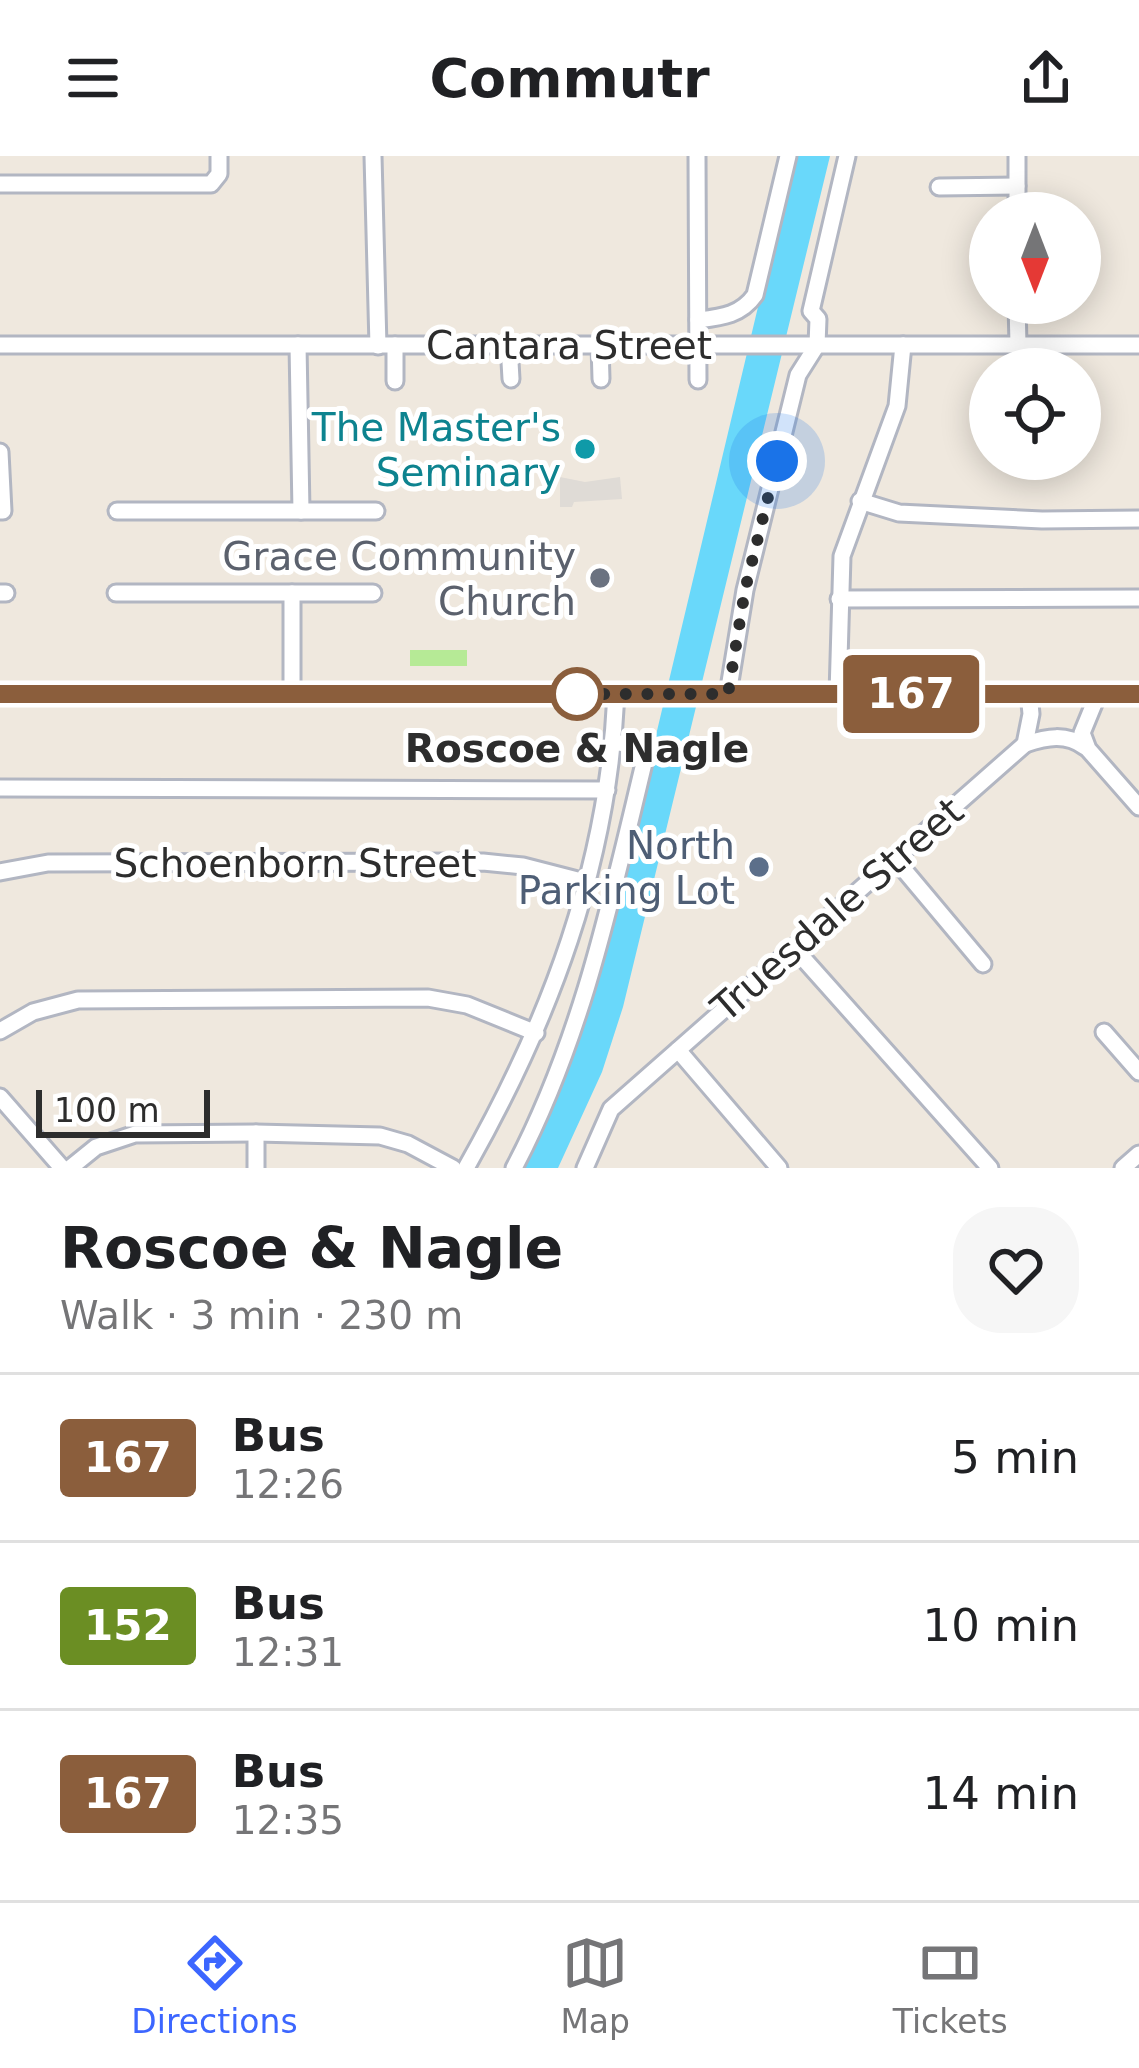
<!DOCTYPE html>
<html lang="en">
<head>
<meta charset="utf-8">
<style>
  body { margin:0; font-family:"DejaVu Sans",sans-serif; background:#f6f6f6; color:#202124; height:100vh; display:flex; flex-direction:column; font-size:45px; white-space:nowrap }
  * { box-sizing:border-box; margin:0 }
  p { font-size:39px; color:#757577 }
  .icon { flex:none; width:66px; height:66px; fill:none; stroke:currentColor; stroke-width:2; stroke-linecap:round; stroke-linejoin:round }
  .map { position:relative; height:1012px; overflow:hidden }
  .side { display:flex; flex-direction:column; background:#fff; flex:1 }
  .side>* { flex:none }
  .badge { padding:0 24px; border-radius:9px; font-size:42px; line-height:78px }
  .needle { width:78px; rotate:180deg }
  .fabs { position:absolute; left:969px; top:36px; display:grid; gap:24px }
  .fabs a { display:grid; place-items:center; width:132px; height:132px; border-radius:50%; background:#fff; box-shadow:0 6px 30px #0003; font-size:60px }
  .scale { position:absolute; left:36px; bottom:30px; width:174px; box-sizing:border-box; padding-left:12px; border:6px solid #2d2d2d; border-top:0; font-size:33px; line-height:42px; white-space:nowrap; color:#2d2d2d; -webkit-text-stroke:9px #fff; paint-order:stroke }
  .you { position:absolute; width:60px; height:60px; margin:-30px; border:9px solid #fff; border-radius:50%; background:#1a73e8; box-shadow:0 0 0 18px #1a73e833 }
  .map>.badge { position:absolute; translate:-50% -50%; box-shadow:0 0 0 6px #fff }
  .round { display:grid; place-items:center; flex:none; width:126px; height:126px; border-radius:48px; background:#f6f6f6 }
  .summary { display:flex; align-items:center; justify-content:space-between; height:204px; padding:0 60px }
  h1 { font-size:57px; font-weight:700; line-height:90px }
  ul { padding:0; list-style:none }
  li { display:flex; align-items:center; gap:36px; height:168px; padding:0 60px; border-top:3px solid #e0e0e0 }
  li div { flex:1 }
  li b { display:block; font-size:45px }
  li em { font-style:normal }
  li .badge { min-width:132px; font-weight:700; text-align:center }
  header { display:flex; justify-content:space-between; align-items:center; height:156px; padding:0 60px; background:#fff; font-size:54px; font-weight:700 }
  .tab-bar { display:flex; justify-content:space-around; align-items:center; height:168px; border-top:3px solid #e0e0e0; background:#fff; font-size:33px; color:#757577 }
  .tab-bar a { display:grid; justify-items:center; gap:6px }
  .tab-bar .current { color:#3c66ff }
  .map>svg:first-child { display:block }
  .green { fill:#b6ea96 }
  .plaza { fill:#dfdbd6 }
  .water { fill:#69d8fa }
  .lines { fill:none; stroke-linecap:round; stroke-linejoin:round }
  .minor-casing { stroke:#b2b6c2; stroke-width:21 }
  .major-casing { stroke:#c8c8c8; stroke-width:24 }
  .minor { stroke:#fff; stroke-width:15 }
  .major { stroke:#fed155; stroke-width:18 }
  .line-casing { stroke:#fff; stroke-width:27 }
  .line { stroke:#8b5e3c; stroke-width:18 }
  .walk { stroke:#2d2d2d; stroke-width:12; stroke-dasharray:0 21.6 }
  .culture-dot { fill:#0f9aa8; stroke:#fff; stroke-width:4.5 }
  .worship-dot { fill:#6b7280; stroke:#fff; stroke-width:4.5 }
  .stop-dot { fill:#fff; stroke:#8b5e3c; stroke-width:6 }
  .service-dot { fill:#5c6f8a; stroke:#fff; stroke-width:4.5 }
  .labels { text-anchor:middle; stroke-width:10; stroke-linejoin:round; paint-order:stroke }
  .street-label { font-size:39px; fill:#2d2d2d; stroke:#fff }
  .culture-label { font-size:39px; fill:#0d838f; stroke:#fff; text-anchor:end }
  .worship-label { font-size:39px; fill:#5b616d; stroke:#fff; text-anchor:end }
  .stop-label { font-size:39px; font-weight:bold; fill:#2d2d2d; stroke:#fff }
  .service-label { font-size:39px; fill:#4e5e75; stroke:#fff; text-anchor:end }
</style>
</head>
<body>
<header><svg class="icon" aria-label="menu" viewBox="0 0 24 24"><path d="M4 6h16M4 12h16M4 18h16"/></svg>Commutr<svg class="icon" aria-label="share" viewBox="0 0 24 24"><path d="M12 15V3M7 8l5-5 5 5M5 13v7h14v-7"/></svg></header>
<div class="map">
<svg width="1139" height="1012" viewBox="0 0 1139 1012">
  <rect width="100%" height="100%" fill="#efe8de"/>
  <rect class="green" x="410" y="494" width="57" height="16"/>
  <path class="plaza" d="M 560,321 L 585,326 L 620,321 L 622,343 L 574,346 L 572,351 L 560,351 Z"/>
  <path class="water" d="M 794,0 L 830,0 L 623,851 L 602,916 L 558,1012 L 518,1012 L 538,976 L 605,793 Z"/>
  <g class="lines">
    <defs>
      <g id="minor">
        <path d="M 373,0 L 378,190"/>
        <path d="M 697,0 L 698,224"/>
        <path d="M 1017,0 L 1017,57"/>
        <path d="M 0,28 L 211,28 L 219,18 L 219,0"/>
        <path d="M 939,31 L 1017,30"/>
        <path d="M 1017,147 L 1018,189"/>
        <path d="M 698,164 C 722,161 741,159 755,139 L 788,0"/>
        <path d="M 0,189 L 1139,189"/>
        <path d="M 298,189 L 301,355"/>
        <path d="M 509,189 L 511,223"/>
        <path d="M 600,189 L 601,223"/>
        <path d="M 395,225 L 395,189"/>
        <path d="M 860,345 L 899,357 L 1042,364 L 1139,363"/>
        <path d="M 0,355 L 3,355 L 0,296"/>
        <path d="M 117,355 L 376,355"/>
        <path d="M 0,437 L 6,437"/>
        <path d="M 116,437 L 373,437"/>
        <path d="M 292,437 L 292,537"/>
        <path d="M 839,443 L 1139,442"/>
        <path d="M 728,538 L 745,434 L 798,219 L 817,189 L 818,163 L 811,155 L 847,0"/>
        <path d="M 838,538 L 842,400 L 897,250 L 903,189"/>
        <path d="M 1098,538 L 1082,577 L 1088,593 L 1139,651"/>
        <path d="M 1025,588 C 1047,581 1066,577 1085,591"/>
        <path d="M 0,632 L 607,634"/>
        <path d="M 895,703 L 983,808"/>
        <path d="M 0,716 L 48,707 L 483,706 L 523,710 L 589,727"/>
        <path d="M 794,792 L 990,1012"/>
        <path d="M 0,875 L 33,856 L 78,844 L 428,842 L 467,849 L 536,877"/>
        <path d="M 1104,876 L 1139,916"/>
        <path d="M 678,894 L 779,1012"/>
        <path d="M 0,941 L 62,1012"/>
        <path d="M 256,977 L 256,1012"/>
        <path d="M 70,1012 L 96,991 L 135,978 L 256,977 L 380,980 L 408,988 L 453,1012"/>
        <path d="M 466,1012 C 550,864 608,710 616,538"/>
        <path d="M 514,1012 C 582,883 611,744 645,603 L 638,590 L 613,586"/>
        <path d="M 585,1012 L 611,953 L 1025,588 L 1031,558 L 1029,537"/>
        <path d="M 1123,1012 L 1139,998"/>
      </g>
      <path id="major" d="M 0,538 L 1139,538"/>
    </defs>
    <use href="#minor" class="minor-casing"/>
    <use href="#major" class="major-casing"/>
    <use href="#minor" class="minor"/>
    <use href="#major" class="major"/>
  </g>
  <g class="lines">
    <defs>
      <path id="line" d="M 0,538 L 1139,538"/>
    </defs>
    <use href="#line" class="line-casing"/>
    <use href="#line" class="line"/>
    <path class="walk" d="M 577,538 L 569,538 L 728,538 L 745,434 L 777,305"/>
  </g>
  <circle class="culture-dot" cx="585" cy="293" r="12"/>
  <circle class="worship-dot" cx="600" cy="422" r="12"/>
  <circle class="stop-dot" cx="577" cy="538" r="24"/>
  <circle class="service-dot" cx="759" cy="711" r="12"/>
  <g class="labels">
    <g class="street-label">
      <text x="569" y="203">Cantara Street</text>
      <text x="295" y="721">Schoenborn Street</text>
      <text transform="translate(837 753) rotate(-41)" y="14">Truesdale Street</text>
    </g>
    <g class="culture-label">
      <text x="561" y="285">The Master's<tspan x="561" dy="45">Seminary</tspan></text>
    </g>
    <g class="worship-label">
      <text x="576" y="414">Grace Community<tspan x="576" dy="45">Church</tspan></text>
    </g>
    <g class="stop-label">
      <text x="577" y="606">Roscoe &amp; Nagle</text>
    </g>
    <g class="service-label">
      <text x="735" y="703">North<tspan x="735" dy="45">Parking Lot</tspan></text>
    </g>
  </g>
</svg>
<div class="fabs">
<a><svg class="needle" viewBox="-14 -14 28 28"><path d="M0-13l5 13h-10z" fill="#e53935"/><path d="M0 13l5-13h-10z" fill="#757577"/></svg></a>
<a><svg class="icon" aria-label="locate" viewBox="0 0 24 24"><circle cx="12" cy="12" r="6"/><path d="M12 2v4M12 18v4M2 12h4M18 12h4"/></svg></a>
</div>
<div class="scale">100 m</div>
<div class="you" style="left:777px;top:305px"></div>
<b class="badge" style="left:911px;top:538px;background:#8b5e3c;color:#fff">167</b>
</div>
<section class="side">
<div class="summary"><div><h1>Roscoe &amp; Nagle</h1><p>Walk · 3 min · 230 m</p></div><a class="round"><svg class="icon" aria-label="heart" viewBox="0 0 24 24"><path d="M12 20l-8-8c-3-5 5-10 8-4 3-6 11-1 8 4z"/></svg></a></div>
<ul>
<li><span class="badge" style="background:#8b5e3c;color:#fff">167</span><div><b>Bus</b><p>12:26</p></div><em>5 min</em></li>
<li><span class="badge" style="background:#6b8e23;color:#fff">152</span><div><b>Bus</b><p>12:31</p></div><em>10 min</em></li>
<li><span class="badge" style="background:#8b5e3c;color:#fff">167</span><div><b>Bus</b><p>12:35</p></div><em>14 min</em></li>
</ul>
</section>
<nav class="tab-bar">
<a class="current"><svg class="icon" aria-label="directions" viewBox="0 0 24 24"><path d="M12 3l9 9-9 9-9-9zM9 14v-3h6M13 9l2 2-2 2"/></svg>Directions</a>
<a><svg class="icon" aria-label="map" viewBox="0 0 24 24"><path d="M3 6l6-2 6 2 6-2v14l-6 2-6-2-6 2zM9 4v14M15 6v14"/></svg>Map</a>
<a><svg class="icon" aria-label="tickets" viewBox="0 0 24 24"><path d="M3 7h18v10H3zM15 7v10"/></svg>Tickets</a>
</nav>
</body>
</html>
